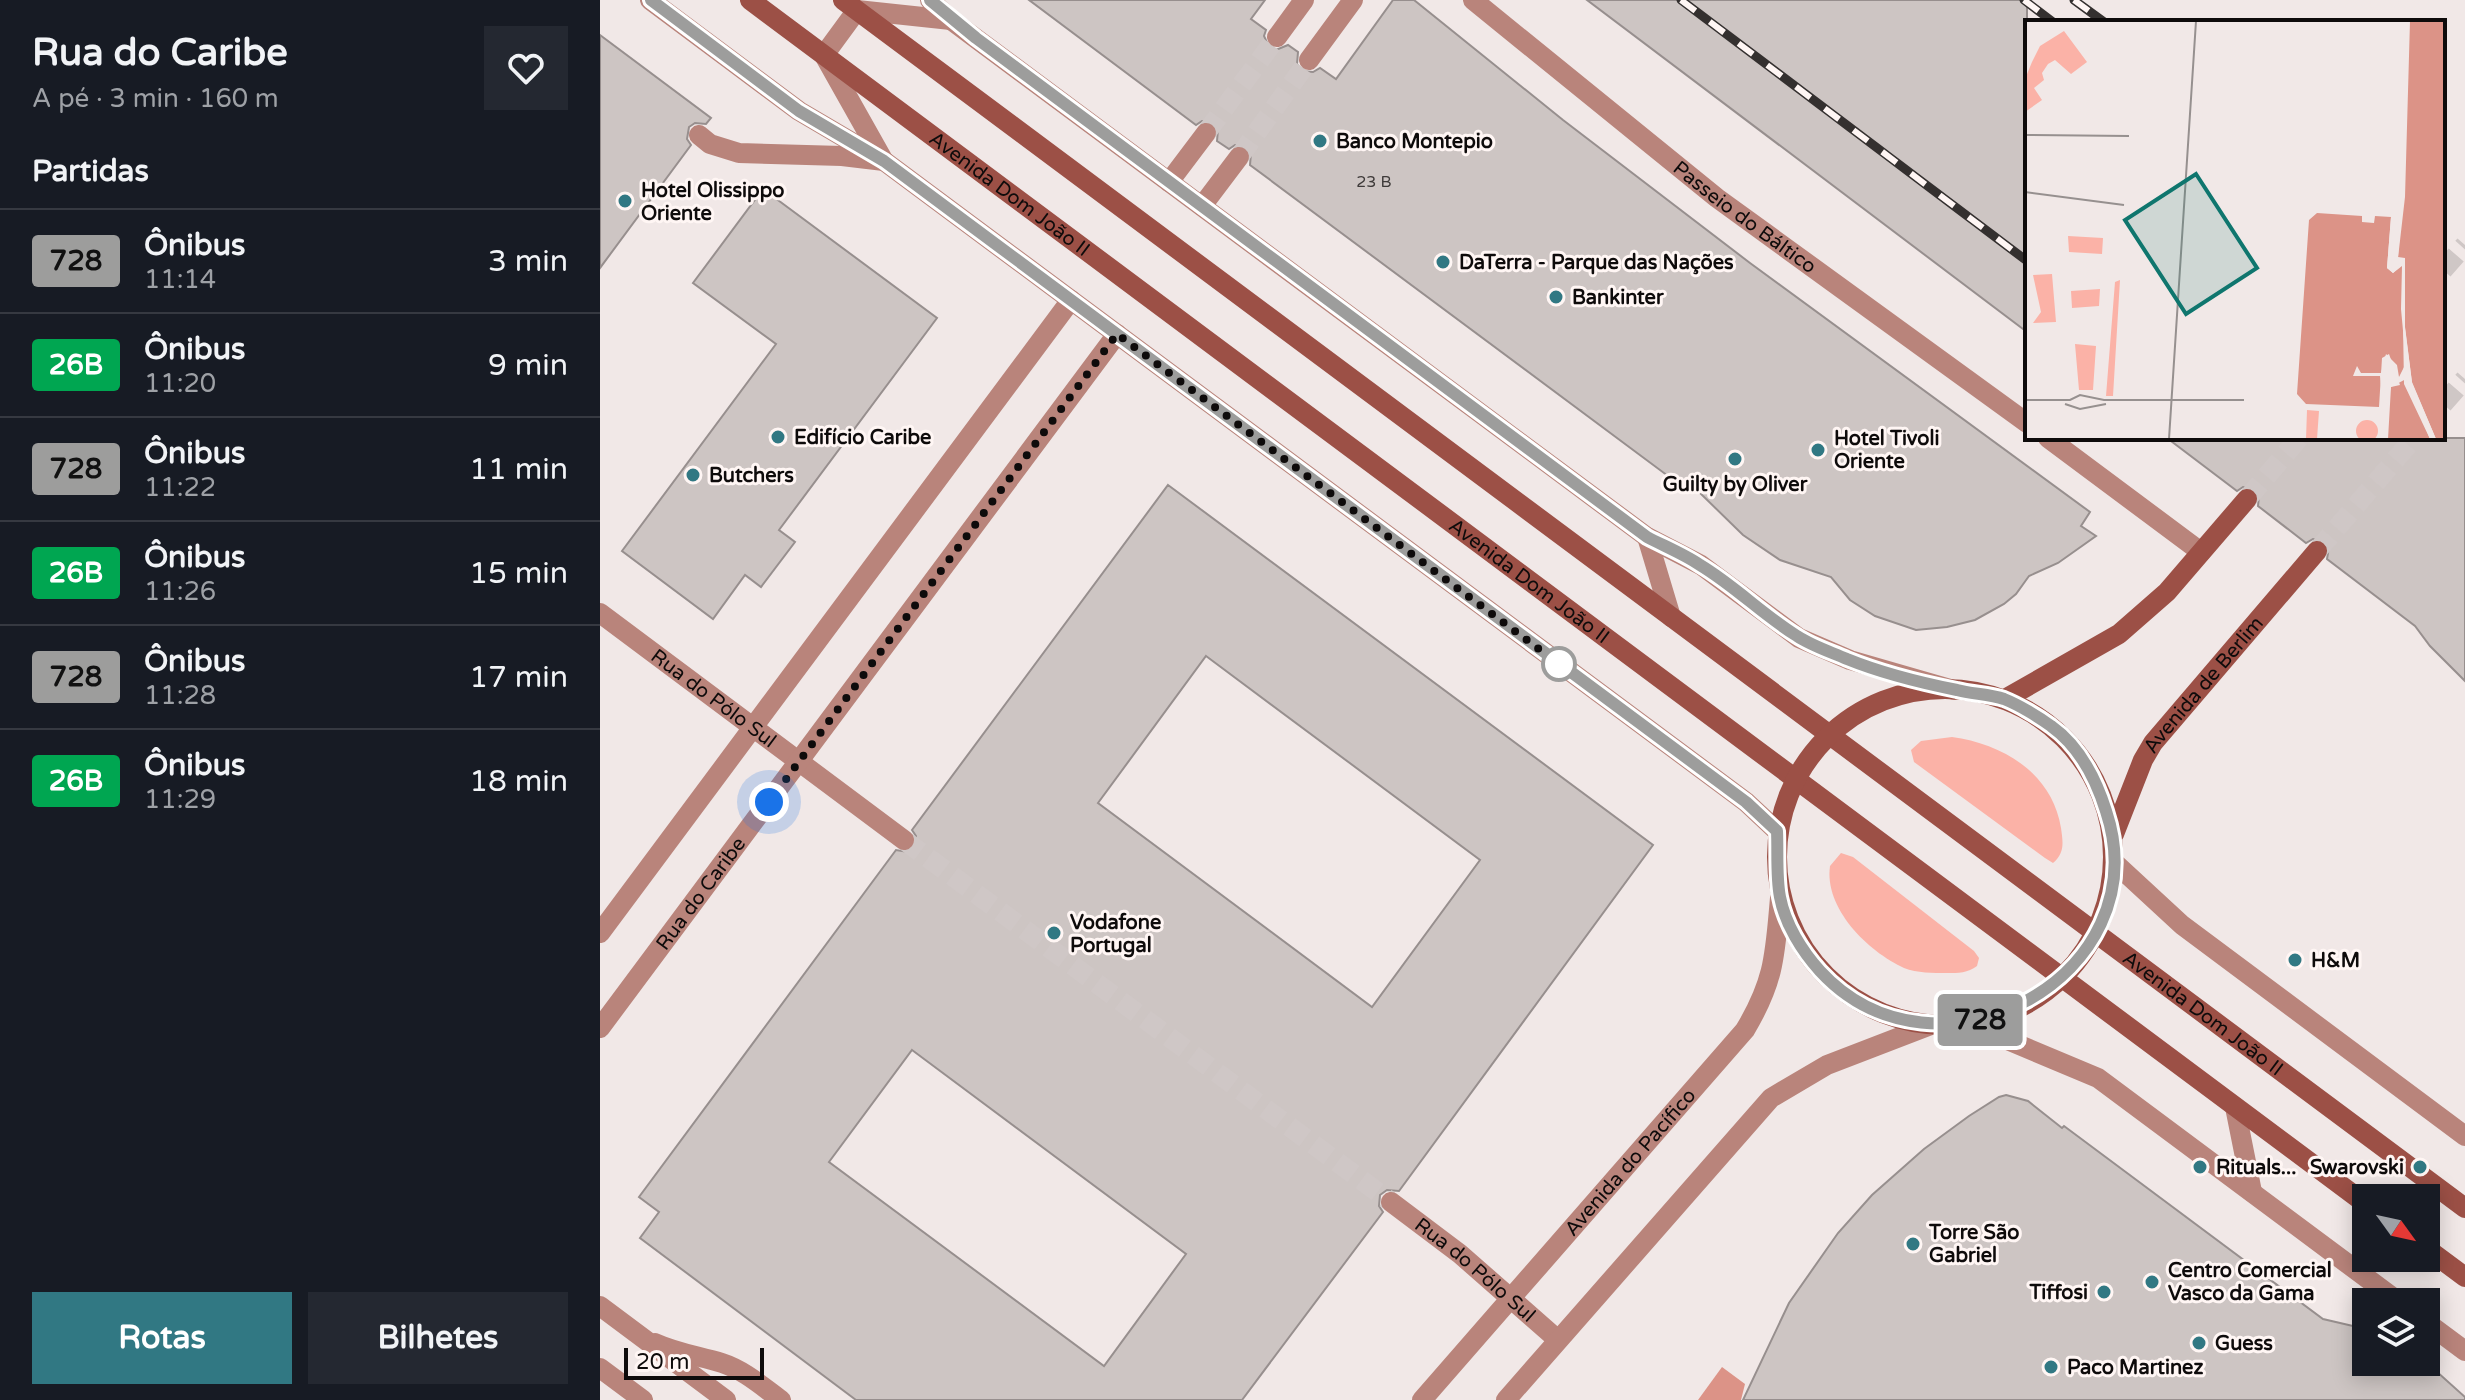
<!DOCTYPE html>
<html lang="pt">
<head>
<meta charset="utf-8">
<style>
  body { margin:0; font-family:"Varela Round",sans-serif; background:#242831; color:#f1f3f6; height:100vh; display:flex; flex-direction:column; font-size:30px; white-space:nowrap }
  * { box-sizing:border-box; margin:0 }
  p { font-size:26px; color:#9ea1a6 }
  .icon { flex:none; width:44px; height:44px; fill:none; stroke:currentColor; stroke-width:2; stroke-linecap:round; stroke-linejoin:round }
  .map { position:relative; flex:1; overflow:hidden }
  .panel { display:flex; flex-direction:column; background:#171b24; width:600px }
  .panel>* { flex:none }
  .badge { padding:0 16px; border-radius:6px; font-size:28px; line-height:52px }
  .needle { width:52px; rotate:123deg }
  .tools { position:absolute; left:1752px; top:1184px; display:grid; gap:16px }
  .tools a { display:grid; place-items:center; width:88px; height:88px; border-radius:0px; background:#171b24; box-shadow:0 4px 20px #0003; font-size:40px }
  .scale { position:absolute; left:24px; bottom:20px; width:140px; box-sizing:border-box; padding-left:8px; border:4px solid #0e0b0b; border-top:0; font-size:22px; line-height:28px; white-space:nowrap; color:#0e0b0b; -webkit-text-stroke:6px #fff6f4; paint-order:stroke }
  .you { position:absolute; width:40px; height:40px; margin:-20px; border:6px solid #fff; border-radius:50%; background:#1a73e8; box-shadow:0 0 0 12px #1a73e833 }
  .map>.badge { position:absolute; translate:-50% -50%; box-shadow:0 0 0 4px #fff }
  h2 { padding:0 32px; font-size:30px; line-height:72px }
  .round { display:grid; place-items:center; flex:none; width:84px; height:84px; border-radius:0px; background:#242831 }
  .headline { display:flex; align-items:center; justify-content:space-between; height:136px; padding:0 32px }
  h1 { font-size:38px; font-weight:700; line-height:60px }
  .button { display:flex; gap:16px; margin-top:auto; padding:16px 32px }
  .button a { flex:1; height:92px; border-radius:0px; background:#317883; color:#fff; font-size:32px; font-weight:700; line-height:92px; text-align:center }
  .button a+a { background:#242831; color:#f1f3f6 }
  ul { padding:0; list-style:none }
  li { display:flex; align-items:center; gap:24px; height:104px; padding:0 32px; border-top:2px solid #363941 }
  li div { flex:1 }
  li b { display:block; font-size:30px }
  li em { font-style:normal }
  li .badge { min-width:88px; font-weight:700; text-align:center }
  main { display:flex; flex:1; min-height:0 }
  .map>svg:first-child { display:block }
  .green { fill:#fbb2a7 }
  .water { fill:#dc9387 }
  .building { fill:#cdc5c3; stroke:#978f8e; stroke-width:2; fill-rule:evenodd }
  .lines { fill:none; stroke-linecap:round; stroke-linejoin:round }
  .street-tunnel { stroke:#cfc7c6; stroke-width:20; stroke-dasharray:20 10; stroke-linecap:butt }
  .secondary-tunnel { stroke:#cfc7c6; stroke-width:20; stroke-dasharray:20 10; stroke-linecap:butt }
  .lane { stroke:#b9847b; stroke-width:20 }
  .street { stroke:#b9847b; stroke-width:20 }
  .secondary { stroke:#9c5046; stroke-width:20 }
  .rail-casing { stroke:#34302f; stroke-width:9 }
  .rail { stroke:#fff6f4; stroke-width:6; stroke-dasharray:18; stroke-linecap:butt }
  .line-casing { stroke:#fff; stroke-width:18 }
  .line { stroke:#9d9d9c; stroke-width:12 }
  .walk { stroke:#0e0b0b; stroke-width:8; stroke-dasharray:0 14.4 }
  .poi-dot { fill:#317883; stroke:#fff6f4; stroke-width:3 }
  .stop-dot { fill:#fff; stroke:#9d9d9c; stroke-width:4 }
  .labels { text-anchor:middle; stroke-width:6; stroke-linejoin:round; paint-order:stroke }
  .number-label { font-size:16px; fill:#3e3a39 }
  .poi-label { font-size:20px; font-weight:bold; fill:#0e0b0b; stroke:#fff6f4; text-anchor:start }
  .street-label { font-size:20px; fill:#0e0b0b; stroke:#fff6f4 }
  .inset-road { fill:none; stroke:#96908f; stroke-width:2 }
  .view { fill:#0f766e; fill-opacity:0.15; stroke:#0f766e; stroke-width:4 }
  .inset-edge { fill:none; stroke:#0e0b0b; stroke-width:4 }
</style>
</head>
<body>
<main>
<section class="panel">
<div class="headline"><div><h1>Rua do Caribe</h1><p>A pé · 3 min · 160 m</p></div><a class="round"><svg class="icon" aria-label="heart" viewBox="0 0 24 24"><path d="M12 20l-8-8c-3-5 5-10 8-4 3-6 11-1 8 4z"/></svg></a></div>
<h2>Partidas</h2>
<ul>
<li><span class="badge" style="background:#9d9d9c;color:#111">728</span><div><b>Ônibus</b><p>11:14</p></div><em>3 min</em></li>
<li><span class="badge" style="background:#00a651;color:#fff">26B</span><div><b>Ônibus</b><p>11:20</p></div><em>9 min</em></li>
<li><span class="badge" style="background:#9d9d9c;color:#111">728</span><div><b>Ônibus</b><p>11:22</p></div><em>11 min</em></li>
<li><span class="badge" style="background:#00a651;color:#fff">26B</span><div><b>Ônibus</b><p>11:26</p></div><em>15 min</em></li>
<li><span class="badge" style="background:#9d9d9c;color:#111">728</span><div><b>Ônibus</b><p>11:28</p></div><em>17 min</em></li>
<li><span class="badge" style="background:#00a651;color:#fff">26B</span><div><b>Ônibus</b><p>11:29</p></div><em>18 min</em></li>
</ul>
<div class="button"><a>Rotas</a><a>Bilhetes</a></div>
</section>
<div class="map">
<svg width="1865" height="1400" viewBox="0 0 1865 1400">
  <rect width="100%" height="100%" fill="#f1e8e7"/>
  <g class="green">
    <path d="M 1352,737 C 1403,744 1452,773 1461,828 C 1463,842 1465,853 1453,863 L 1445,858 L 1314,762 L 1311,750 L 1321,741 Z"/>
    <path d="M 1241,853 L 1253,857 L 1374,951 L 1379,958 L 1377,966 C 1368,973 1358,973 1347,973 C 1333,973 1317,973 1304,968 C 1267,951 1224,908 1230,866 Z"/>
  </g>
  <path class="water" d="M 1122,1367 L 1145,1384 L 1141,1400 L 1098,1400 Z"/>
  <g class="building">
    <path d="M 429,0 L 665,0 L 651,19 L 666,30 L 664,36 L 669,47 L 676,50 L 688,45 L 698,52 L 697,64 L 702,71 L 713,72 L 720,68 L 736,79 L 793,0 L 814,0 L 963,120 L 1150,263 L 1490,512 L 1481,526 L 1496,536 L 1458,563 L 1429,576 L 1416,594 L 1404,604 L 1375,620 L 1347,627 L 1316,630 L 1275,616 L 1250,600 L 1231,577 L 1180,560 L 1143,535 L 1098,491 L 1068,476 L 650,165 L 651,153 L 646,146 L 635,145 L 629,149 L 617,141 L 618,129 L 613,122 L 602,121 L 596,125 Z"/>
    <path d="M 987,0 L 1427,0 L 1427,332 Z"/>
    <path d="M 0,35 L 111,118 L 106,124 L 95,123 L 89,127 L 87,139 L 91,145 L 0,268 Z"/>
    <path d="M 163,189 L 337,318 L 179,530 L 195,542 L 161,587 L 145,575 L 113,619 L 22,551 L 176,344 L 93,283 Z"/>
    <path d="M 1567,438 L 1865,438 L 1865,681 L 1830,646 L 1815,626 L 1727,559 L 1729,547 L 1725,541 L 1713,539 L 1706,543 L 1658,506 L 1659,495 L 1655,489 L 1643,487 L 1637,491 Z"/>
    <path d="M 568,485 L 1053,845 L 799,1191 L 787,1190 L 780,1195 L 779,1206 L 783,1212 L 642,1400 L 256,1400 L 40,1238 L 59,1212 L 39,1197 L 296,850 L 308,852 L 315,847 L 316,836 L 312,830 ZM 606,656 L 880,860 L 772,1007 L 498,803 ZM 312,1050 L 586,1254 L 504,1366 L 229,1162 Z"/>
    <path d="M 1406,1095 L 1428,1101 L 1462,1128 L 1464,1126 L 1723,1319 L 1766,1329 L 1766,1362 L 1826,1362 L 1865,1397 L 1865,1400 L 1143,1400 L 1189,1303 L 1238,1233 L 1272,1195 L 1324,1149 L 1369,1116 L 1399,1097 Z"/>
  </g>
  <g class="lines">
    <g class="street-tunnel">
      <path d="M 606,133 L 677,37"/>
      <path d="M 639,157 L 709,60"/>
      <path d="M 304,840 L 791,1202"/>
    </g>
    <g class="secondary-tunnel">
      <path d="M 1843,270 L 1865,245"/>
      <path d="M 1843,404 L 1865,379"/>
      <path d="M 1647,499 L 1699,438"/>
      <path d="M 1717,551 L 1814,438"/>
    </g>
    <g class="lane">
      <path d="M 99,135 L 110,144 L 139,153 L 242,156 L 284,161"/>
      <path d="M 55,1343 C 77,1353 99,1356 122,1363 C 144,1370 163,1387 181,1400"/>
    </g>
    <g class="street">
      <path d="M 50,0 L 199,111 L 284,161 L 1146,802 L 1177,831"/>
      <path d="M 330,0 L 351,20 L 1047,537 L 1101,565 L 1199,638 L 1250,660 L 1354,690"/>
      <path id="s1" d="M 873,0 L 1117,198 L 1427,423"/>
      <path d="M 677,37 L 704,0"/>
      <path d="M 709,60 L 753,0"/>
      <path d="M 282,158 L 224,55 L 257,10 L 351,20"/>
      <path d="M 569,182 L 606,133"/>
      <path d="M 602,206 L 639,157"/>
      <path d="M 1448,438 L 1601,552"/>
      <path d="M 1047,537 L 1071,617"/>
      <path id="s2" d="M 0,613 L 304,840"/>
      <path d="M 1517,865 L 1582,925 L 1865,1136"/>
      <path d="M 0,933 L 471,300"/>
      <path d="M 1367,1023 L 1498,1078 L 1799,1302"/>
      <path id="s3" d="M 0,1028 L 517,334"/>
      <path d="M 1635,1107 L 1652,1192"/>
      <path id="s4" d="M 791,1202 L 860,1254 L 958,1340"/>
      <path d="M 0,1306 L 126,1400"/>
      <path d="M 1826,1322 L 1865,1351"/>
      <path d="M 0,1368 L 43,1400"/>
      <path id="s5" d="M 822,1400 L 1145,1030 C 1175,980 1175,954 1180,898"/>
      <path d="M 906,1400 L 1171,1098 L 1227,1065 L 1331,1025"/>
    </g>
    <g class="secondary">
      <path id="s6" d="M 150,0 L 1766,1204"/>
      <path id="s7" d="M 243,0 L 1865,1208"/>
      <circle cx="1345" cy="857" r="168"/>
      <path d="M 1405,699 L 1519,634 L 1567,592 L 1647,499"/>
      <path id="s8" d="M 1514,834 L 1543,760 L 1553,743 L 1717,551"/>
      <path d="M 1826,1248 L 1865,1277"/>
    </g>
    <defs>
      <g id="rail">
        <path d="M 1081,0 L 1427,261"/>
        <path d="M 1424,0 L 1453,22"/>
        <path d="M 1474,0 L 1504,22"/>
      </g>
    </defs>
    <use href="#rail" class="rail-casing"/>
    <use href="#rail" class="rail"/>
  </g>
  <g class="lines">
    <defs>
      <path id="line" d="M 51,0 L 199,111 L 284,161 L 1146,802 L 1177,831 C 1178,852 1176,877 1180,897 C 1185,924 1202,951 1220,971 C 1336,1097 1561,977 1506,811 C 1496,779 1479,746 1451,726 C 1439,717 1419,705 1404,699 C 1390,694 1372,694 1357,690 C 1322,683 1279,672 1247,659 C 1231,652 1212,646 1197,636 C 1163,615 1135,586 1100,565 C 1084,554 1064,546 1047,537 L 376,38 L 330,0"/>
    </defs>
    <use href="#line" class="line-casing"/>
    <use href="#line" class="line"/>
    <path class="walk" d="M 169,802 L 517,334 L 959,664"/>
  </g>
  <g class="poi-dot">
    <circle cx="720" cy="141" r="8"/>
    <circle cx="25" cy="201" r="8"/>
    <circle cx="843" cy="262" r="8"/>
    <circle cx="956" cy="297" r="8"/>
    <circle cx="178" cy="437" r="8"/>
    <circle cx="1218" cy="450" r="8"/>
    <circle cx="1135" cy="459" r="8"/>
    <circle cx="93" cy="475" r="8"/>
    <circle cx="454" cy="933" r="8"/>
    <circle cx="1695" cy="960" r="8"/>
    <circle cx="1600" cy="1167" r="8"/>
    <circle cx="1820" cy="1167" r="8"/>
    <circle cx="1313" cy="1244" r="8"/>
    <circle cx="1552" cy="1282" r="8"/>
    <circle cx="1504" cy="1292" r="8"/>
    <circle cx="1599" cy="1343" r="8"/>
    <circle cx="1451" cy="1367" r="8"/>
  </g>
  <circle class="stop-dot" cx="959" cy="664" r="16"/>
  <g class="labels">
    <g class="number-label">
      <text x="774" y="187">23 B</text>
    </g>
    <g class="poi-label">
      <text x="736" y="148">Banco Montepio</text>
      <text x="41" y="197">Hotel Olissippo<tspan x="41" dy="23">Oriente</tspan></text>
      <text x="859" y="269">DaTerra - Parque das Nações</text>
      <text x="972" y="304">Bankinter</text>
      <text x="194" y="444">Edifício Caribe</text>
      <text x="1234" y="445">Hotel Tivoli<tspan x="1234" dy="23">Oriente</tspan></text>
      <text x="109" y="482">Butchers</text>
      <text x="1135" y="491" text-anchor="middle">Guilty by Oliver</text>
      <text x="470" y="929">Vodafone<tspan x="470" dy="23">Portugal</tspan></text>
      <text x="1711" y="967">H&amp;M</text>
      <text x="1616" y="1174">Rituals...</text>
      <text x="1804" y="1174" text-anchor="end">Swarovski</text>
      <text x="1329" y="1239">Torre São<tspan x="1329" dy="23">Gabriel</tspan></text>
      <text x="1568" y="1277">Centro Comercial<tspan x="1568" dy="23">Vasco da Gama</tspan></text>
      <text x="1488" y="1299" text-anchor="end">Tiffosi</text>
      <text x="1615" y="1350">Guess</text>
      <text x="1467" y="1374">Paco Martinez</text>
    </g>
    <g class="street-label">
      <text dy="7" stroke="none"><textPath href="#s6" startOffset="324">Avenida Dom João II</textPath></text>
      <text dy="7" stroke="none"><textPath href="#s1" startOffset="348">Passeio do Báltico</textPath></text>
      <text dy="7" stroke="none"><textPath href="#s6" startOffset="972">Avenida Dom João II</textPath></text>
      <text dy="7" stroke="none"><textPath href="#s8" startOffset="176">Avenida de Berlim</textPath></text>
      <text dy="7" stroke="none"><textPath href="#s2" startOffset="142">Rua do Pólo Sul</textPath></text>
      <text dy="7" stroke="none"><textPath href="#s3" startOffset="168">Rua do Caribe</textPath></text>
      <text dy="7" stroke="none"><textPath href="#s7" startOffset="1696">Avenida Dom João II</textPath></text>
      <text dy="7" stroke="none"><textPath href="#s5" startOffset="316">Avenida do Pacífico</textPath></text>
      <text dy="7" stroke="none"><textPath href="#s4" startOffset="108">Rua do Pólo Sul</textPath></text>
    </g>
  </g>
  <g transform="translate(1425 20)">
    <rect width="420" height="420" fill="#f1e8e7"/>
    <path d="M 39,11 L 62,42 L 46,54 L 30,40 L 23,44 L 17,53 L 19,60 L 9,68 L 17,80 L 0,92 L 0,59 L 7,42 L 15,26 ZM 43,216 L 78,218 L 77,234 L 44,232 ZM 27,254 L 31,302 L 8,303 L 16,292 L 8,255 ZM 95,260 L 88,376 L 81,376 L 90,262 ZM 75,269 L 74,286 L 47,288 L 46,271 ZM 50,324 L 71,326 L 68,370 L 54,370 ZM 282,390 L 294,391 L 292,419 L 281,419 ZM331 411a11 11 0 1 1 22 0a11 11 0 1 1-22 0Z" fill="#fbb2a7"/>
    <path d="M 385,1 L 420,1 L 420,419 L 411,419 L 387,363 L 380,308 L 380,238 L 373,238 L 380,177 ZM 292,193 L 337,196 L 337,202 L 349,203 L 350,196 L 366,197 L 362,248 L 368,253 L 377,245 L 379,364 L 405,419 L 363,419 L 366,367 L 375,365 L 364,334 L 357,338 L 354,387 L 281,384 L 272,374 L 284,200 Z" fill="#dc9387"/>
    <path d="M 366,197 L 367,249 L 376,198 L 373,237 L 380,238 L 379,299 L 387,362 L 411,419 L 405,419 L 381,359 L 366,367 L 361,388 L 362,366 L 370,357 L 363,338 L 358,387 L 355,356 L 328,356 L 332,346 L 336,353 L 356,353 L 361,334 L 372,345 L 374,357 L 381,343 L 376,289 L 377,246 L 368,253 L 362,248 Z" fill="#f1e8e7"/>
    <path class="inset-road" d="M 0,115 L 104,116M 0,172 L 99,185M 0,380 L 45,380 L 55,375 L 79,380 L 219,380M 40,384 L 55,389 L 81,384M 144,419 L 171,1"/>
    <path class="view" d="M 171,154 L 232,248 L 161,294 L 100,200 Z"/>
    <rect width="420" height="420" class="inset-edge"/>
  </g>
</svg>
<div class="tools">
<a><svg class="needle" viewBox="-14 -14 28 28"><path d="M0-13l5 13h-10z" fill="#e53935"/><path d="M0 13l5-13h-10z" fill="#9ea1a6"/></svg></a>
<a><svg class="icon" aria-label="layers" viewBox="0 0 24 24"><path d="M12 4l9 5-9 5-9-5zM3 14l9 5 9-5"/></svg></a>
</div>
<div class="scale">20 m</div>
<div class="you" style="left:169px;top:802px"></div>
<b class="badge" style="left:1380px;top:1020px;background:#9d9d9c;color:#111">728</b>
</div>
</main>
</body>
</html>
